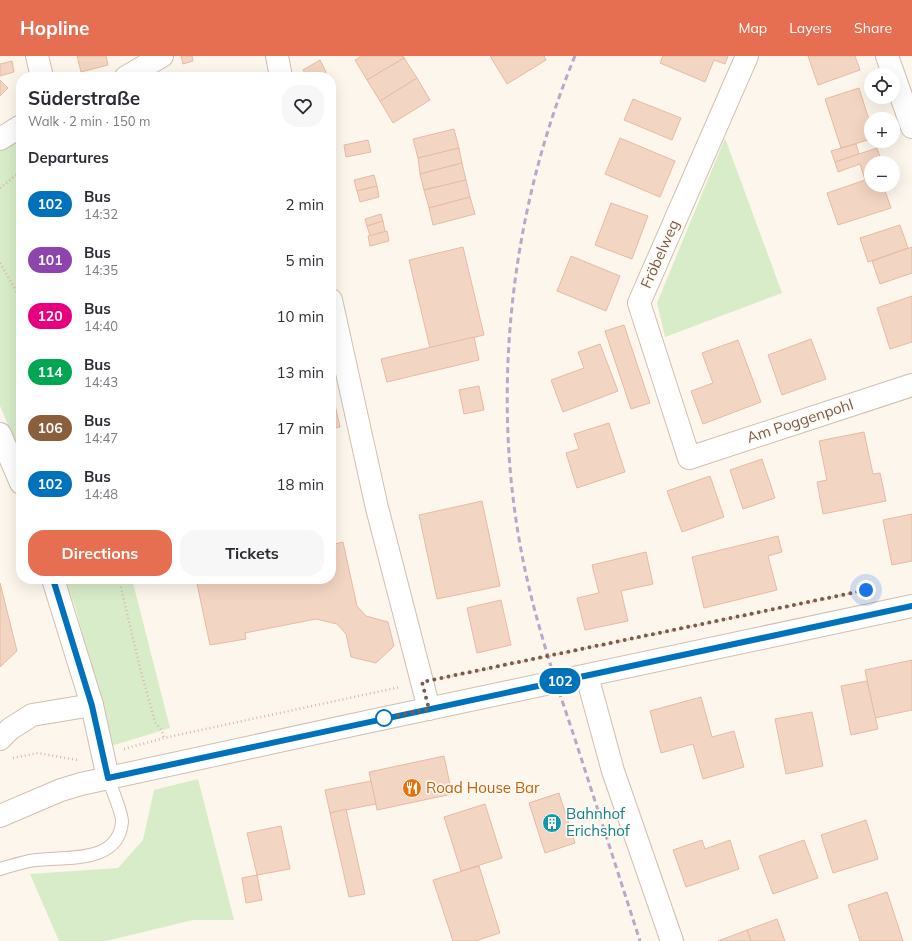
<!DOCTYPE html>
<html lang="en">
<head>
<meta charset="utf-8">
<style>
  body { margin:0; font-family:Mulish,sans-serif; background:#f7f7f7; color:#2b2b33; height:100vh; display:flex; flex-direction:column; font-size:15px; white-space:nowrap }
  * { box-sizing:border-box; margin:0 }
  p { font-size:13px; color:#7c7c81 }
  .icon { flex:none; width:22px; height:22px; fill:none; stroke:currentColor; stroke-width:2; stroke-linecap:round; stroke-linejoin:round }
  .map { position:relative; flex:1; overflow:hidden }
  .details { position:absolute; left:16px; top:16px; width:320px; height:512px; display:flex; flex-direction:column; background:#fff; border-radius:16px; box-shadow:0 4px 16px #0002 }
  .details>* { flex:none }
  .badge { padding:0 8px; border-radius:13px; font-size:14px; line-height:26px }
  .tools { position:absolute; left:864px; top:12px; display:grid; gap:8px }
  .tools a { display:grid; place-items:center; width:36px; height:36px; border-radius:50%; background:#fff; box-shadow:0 4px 16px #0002; font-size:20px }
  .you { position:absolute; width:20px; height:20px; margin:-10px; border:3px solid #fff; border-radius:50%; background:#1a73e8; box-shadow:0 0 0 6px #1a73e833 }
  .map>.badge { position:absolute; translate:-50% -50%; box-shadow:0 0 0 2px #fff }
  h2 { padding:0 12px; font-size:15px; line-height:36px }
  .round { display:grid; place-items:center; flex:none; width:42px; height:42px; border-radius:16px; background:#f7f7f7 }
  .summary { display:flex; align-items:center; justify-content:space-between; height:68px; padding:0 12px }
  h1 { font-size:19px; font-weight:700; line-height:30px }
  .cta { display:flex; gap:8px; margin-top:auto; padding:8px 12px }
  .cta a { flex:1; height:46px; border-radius:16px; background:#e76f51; color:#fff; font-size:16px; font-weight:700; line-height:46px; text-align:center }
  .cta a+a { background:#f7f7f7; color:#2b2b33 }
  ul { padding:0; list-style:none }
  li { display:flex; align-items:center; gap:12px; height:56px; padding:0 12px }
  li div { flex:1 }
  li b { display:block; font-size:15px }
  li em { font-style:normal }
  li .badge { min-width:44px; font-weight:700; text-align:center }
  header { display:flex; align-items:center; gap:24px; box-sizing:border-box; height:56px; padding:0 20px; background:#e76f51; color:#fff }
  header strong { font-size:19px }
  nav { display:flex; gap:22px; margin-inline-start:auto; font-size:14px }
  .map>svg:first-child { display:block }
  .green { fill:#d8ecc9 }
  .building { fill:#f3d5c3; stroke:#e6bba3 }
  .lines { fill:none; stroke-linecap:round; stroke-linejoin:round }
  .service-casing { stroke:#d1beb0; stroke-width:14 }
  .minor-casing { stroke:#d1beb0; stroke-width:24 }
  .tertiary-casing { stroke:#d1beb0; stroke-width:24 }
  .path { stroke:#d9b8a5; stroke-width:2.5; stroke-dasharray:1 3; stroke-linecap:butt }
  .service { stroke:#fff; stroke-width:12 }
  .minor { stroke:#fff; stroke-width:22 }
  .tertiary { stroke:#fff; stroke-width:22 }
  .rail { stroke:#b9a8c9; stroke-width:3; stroke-dasharray:6 4; stroke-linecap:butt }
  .line-casing { stroke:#fff; stroke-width:9 }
  .line { stroke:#0072bc; stroke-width:6 }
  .walk { stroke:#7a5c4d; stroke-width:4; stroke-dasharray:0 7.2 }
  .stop-dot { fill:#fff; stroke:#0072bc; stroke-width:2 }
  .labels { text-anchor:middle; stroke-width:3.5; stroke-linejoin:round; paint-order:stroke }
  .street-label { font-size:15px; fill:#7a5c4d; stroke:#fffaf3 }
  .food-label { font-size:15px; fill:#c56008; stroke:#fffaf3; text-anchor:start }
  .culture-label { font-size:15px; fill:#0d838f; stroke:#fffaf3; text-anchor:start }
</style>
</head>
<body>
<header>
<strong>Hopline</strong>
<nav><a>Map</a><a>Layers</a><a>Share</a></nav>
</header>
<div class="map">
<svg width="912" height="885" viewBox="0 0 912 885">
  <rect width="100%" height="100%" fill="#fdf6ec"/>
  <g class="green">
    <path d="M 21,79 L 21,398 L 0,350 L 0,94 Z"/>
    <path d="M 725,82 L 782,237 L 665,281 L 657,247 Z"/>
    <path d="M 65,523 L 132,523 L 170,672 L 111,690 L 76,553 Z"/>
    <path d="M 198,723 L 234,864 L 193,864 L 106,885 L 59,885 L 30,818 L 118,812 L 143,784 L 154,734 Z"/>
  </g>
  <g class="building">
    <path d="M 77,0 L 106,0 L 108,9 L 81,16 Z"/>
    <path d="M 181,0 L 192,0 L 193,5 L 183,8 Z"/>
    <path d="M 361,0 L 403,0 L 404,2 L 367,24 L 355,4 Z"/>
    <path d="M 490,0 L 544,0 L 546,4 L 507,28 Z"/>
    <path d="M 663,0 L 728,0 L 725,8 L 714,4 L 705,26 L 660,7 Z"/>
    <path d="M 808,0 L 855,0 L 860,14 L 818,29 Z"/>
    <path d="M 404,2 L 417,22 L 380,45 L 367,24 Z"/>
    <path d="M 320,4 L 326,16 L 317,21 L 308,21 L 303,14 Z"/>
    <path d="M 12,5 L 14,16 L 0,20 L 0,8 Z"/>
    <path d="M 156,15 L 158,21 L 143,21 Z"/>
    <path d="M 417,22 L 430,44 L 393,67 L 380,45 Z"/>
    <path d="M 0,24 L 8,32 L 0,40 Z"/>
    <path d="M 859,32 L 871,70 L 871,83 L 841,92 L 825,43 Z"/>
    <path d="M 633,43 L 681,62 L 672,84 L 624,64 Z"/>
    <path d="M 454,73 L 459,92 L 418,102 L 413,83 Z"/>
    <path d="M 620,82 L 675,105 L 660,141 L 605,118 Z"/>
    <path d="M 368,84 L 371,96 L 346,101 L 344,89 Z"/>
    <path d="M 856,88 L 859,98 L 835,106 L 831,95 Z"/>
    <path d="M 459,92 L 462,107 L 420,118 L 418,102 Z"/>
    <path d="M 877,92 L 882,107 L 871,107 L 871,122 L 865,124 L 860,108 L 838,116 L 835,106 Z"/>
    <path d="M 462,107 L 466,124 L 424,134 L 420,118 Z"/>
    <path d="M 374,119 L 377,130 L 357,135 L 354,124 Z"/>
    <path d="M 871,122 L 871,129 L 883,129 L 891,152 L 838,169 L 827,137 Z"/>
    <path d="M 466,124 L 470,141 L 429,152 L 424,134 Z"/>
    <path d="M 377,130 L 379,141 L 360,146 L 357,135 Z"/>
    <path d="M 470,141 L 475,158 L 433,169 L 429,152 Z"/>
    <path d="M 611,147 L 648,160 L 632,203 L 595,189 Z"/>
    <path d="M 381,158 L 383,165 L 367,170 L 365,163 Z"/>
    <path d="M 383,165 L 385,176 L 370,180 L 367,170 Z"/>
    <path d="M 900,169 L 908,192 L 868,206 L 860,182 Z"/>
    <path d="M 387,175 L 389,185 L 370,190 L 368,180 Z"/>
    <path d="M 463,191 L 484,279 L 430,292 L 409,204 Z"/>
    <path d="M 912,191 L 912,217 L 880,228 L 872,205 Z"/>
    <path d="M 571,200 L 620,220 L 606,255 L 557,235 Z"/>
    <path d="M 912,240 L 912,286 L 890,293 L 877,252 Z"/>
    <path d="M 624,269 L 650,347 L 631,353 L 605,275 Z"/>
    <path d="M 474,281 L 479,304 L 387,326 L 381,303 Z"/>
    <path d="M 811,283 L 826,323 L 782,339 L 768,299 Z"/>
    <path d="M 738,284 L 761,346 L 703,368 L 691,335 L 713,327 L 702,297 Z"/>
    <path d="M 600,288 L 618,335 L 563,356 L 551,324 L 584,312 L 578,296 Z"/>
    <path d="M 479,330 L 484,354 L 464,358 L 459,334 Z"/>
    <path d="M 335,349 L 340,371 L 331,373 L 331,350 Z"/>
    <path d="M 609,367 L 625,416 L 577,432 L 566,397 L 579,393 L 574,378 Z"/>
    <path d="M 864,376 L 873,418 L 880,417 L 886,445 L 823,458 L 817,426 L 827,424 L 819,385 Z"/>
    <path d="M 762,403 L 775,442 L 743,453 L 730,414 Z"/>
    <path d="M 710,420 L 724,461 L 682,476 L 667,435 Z"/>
    <path d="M 482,445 L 500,530 L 437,543 L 419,459 Z"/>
    <path d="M 912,458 L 912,505 L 892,509 L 883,464 Z"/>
    <path d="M 778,480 L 782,496 L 768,500 L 777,534 L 704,552 L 692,501 Z"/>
    <path d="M 343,486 L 357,550 L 366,560 L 388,566 L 394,590 L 376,607 L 351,601 L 346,578 L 337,568 L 316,563 L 245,577 L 246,583 L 210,589 L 196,523 L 331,523 L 331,489 Z"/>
    <path d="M 646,496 L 653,528 L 621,535 L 628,565 L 585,574 L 577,542 L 599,537 L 592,509 Z"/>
    <path d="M 0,527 L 17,595 L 0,611 Z"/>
    <path d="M 501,544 L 511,589 L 477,597 L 467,552 Z"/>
    <path d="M 912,604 L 912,654 L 875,662 L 865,614 Z"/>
    <path d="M 867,625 L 878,673 L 851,679 L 841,630 Z"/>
    <path d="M 701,641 L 712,681 L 734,675 L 744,711 L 703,723 L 693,688 L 661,697 L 650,655 Z"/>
    <path d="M 812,656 L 823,710 L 786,718 L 775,663 Z"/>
    <path d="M 444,700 L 452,738 L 377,754 L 369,716 Z"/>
    <path d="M 371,725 L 376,748 L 330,757 L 325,734 Z"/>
    <path d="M 559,737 L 575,787 L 545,797 L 529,747 Z"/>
    <path d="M 485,748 L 502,802 L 461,815 L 444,761 Z"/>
    <path d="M 346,753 L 365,838 L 349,841 L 330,757 Z"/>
    <path d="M 866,764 L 878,803 L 833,817 L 821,779 Z"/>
    <path d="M 281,770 L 290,813 L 257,819 L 247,777 Z"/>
    <path d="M 702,784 L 705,793 L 730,784 L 739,813 L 686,831 L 673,794 Z"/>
    <path d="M 804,784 L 818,822 L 773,838 L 759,800 Z"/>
    <path d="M 479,810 L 500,877 L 475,885 L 453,885 L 433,824 Z"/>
    <path d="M 257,819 L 262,844 L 246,847 L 242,822 Z"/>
    <path d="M 887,836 L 903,885 L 860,885 L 848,849 Z"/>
    <path d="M 777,863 L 785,885 L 751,885 L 747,874 Z"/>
    <path d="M 747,874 L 751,885 L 718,885 Z"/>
  </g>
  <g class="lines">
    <defs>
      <path id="service" d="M 0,813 C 10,810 20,807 29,805 C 59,799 118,811 122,766 C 123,759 111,731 108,722"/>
      <g id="minor">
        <path d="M 37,0 L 42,21"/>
        <path d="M 277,0 L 281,21"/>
        <path d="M 747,0 L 639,247 L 689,402 L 912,329"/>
        <path d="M 887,0 L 912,71"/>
        <path d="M 126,21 L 162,0"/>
        <path d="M 0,83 L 21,70"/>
        <path d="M 331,244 L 377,452 L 429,653"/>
        <path d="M 0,378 L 21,427"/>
        <path d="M 53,523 L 92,649 L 108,722"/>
        <path d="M 587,620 L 613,715 L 672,885"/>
        <path d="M 0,683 L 10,673 L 32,659 L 92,649"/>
      </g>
      <path id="tertiary" d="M 0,760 L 61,734 L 81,728 L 357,668 L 912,550"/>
    </defs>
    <use href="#service" class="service-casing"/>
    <use href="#minor" class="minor-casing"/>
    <use href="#tertiary" class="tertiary-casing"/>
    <g class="path">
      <path d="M 0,132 L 21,115"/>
      <path d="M 0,207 L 21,243"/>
      <path d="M 119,523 L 140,612 L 155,666 L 162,675 L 164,682"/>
      <path d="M 444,622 L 859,536"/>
      <path d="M 124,693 L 164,682 L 400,631"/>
      <path d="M 13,702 L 38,697 L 77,704"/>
    </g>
    <use href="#service" class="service"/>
    <use href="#minor" class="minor"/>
    <use href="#tertiary" class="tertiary"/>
    <path class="rail" d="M 575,0 C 511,154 490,335 522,499 C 534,561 554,621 574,680 C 596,748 618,817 640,885"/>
  </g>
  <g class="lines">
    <defs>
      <path id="line" d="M 53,523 L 92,650 L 108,722 L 912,550"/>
    </defs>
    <use href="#line" class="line-casing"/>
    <use href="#line" class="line"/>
    <path class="walk" d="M 384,662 L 429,653 L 422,626 L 866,534"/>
  </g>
  <defs>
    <symbol id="restaurant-disc" viewBox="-11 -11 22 22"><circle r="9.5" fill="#e8710a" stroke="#fffaf3"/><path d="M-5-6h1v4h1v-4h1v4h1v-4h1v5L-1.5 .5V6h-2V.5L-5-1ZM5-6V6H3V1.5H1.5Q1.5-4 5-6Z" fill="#fff"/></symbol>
    <symbol id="building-disc" viewBox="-11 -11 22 22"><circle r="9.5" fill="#0f9aa8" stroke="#fffaf3"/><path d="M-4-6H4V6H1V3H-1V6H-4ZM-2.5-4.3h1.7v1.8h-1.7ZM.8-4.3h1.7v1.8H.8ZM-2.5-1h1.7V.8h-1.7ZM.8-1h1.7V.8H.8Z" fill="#fff"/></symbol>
  </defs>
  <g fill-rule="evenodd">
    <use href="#restaurant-disc" x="401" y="721" width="22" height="22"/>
    <use href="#building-disc" x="541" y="756" width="22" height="22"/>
  </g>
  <circle class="stop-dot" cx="384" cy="662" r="8"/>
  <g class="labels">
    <g class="street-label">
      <text transform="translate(660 198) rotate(-66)" y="5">Fröbelweg</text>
      <text transform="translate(800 365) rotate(-18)" y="5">Am Poggenpohl</text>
    </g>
    <g class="food-label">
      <text x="426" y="737">Road House Bar</text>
    </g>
    <g class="culture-label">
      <text x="566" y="763">Bahnhof<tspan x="566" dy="17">Erichshof</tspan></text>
    </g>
  </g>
</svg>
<div class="tools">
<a><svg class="icon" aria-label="locate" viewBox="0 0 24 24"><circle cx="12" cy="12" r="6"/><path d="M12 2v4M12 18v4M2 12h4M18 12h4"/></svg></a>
<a>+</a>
<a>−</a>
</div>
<div class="you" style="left:866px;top:534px"></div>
<b class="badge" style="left:560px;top:625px;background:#0072bc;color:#fff">102</b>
<section class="details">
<div class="summary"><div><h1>Süderstraße</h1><p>Walk · 2 min · 150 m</p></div><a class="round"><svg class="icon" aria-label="heart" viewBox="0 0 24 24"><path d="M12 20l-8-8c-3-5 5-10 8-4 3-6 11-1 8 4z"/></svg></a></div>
<h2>Departures</h2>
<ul>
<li><span class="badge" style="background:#0072bc;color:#fff">102</span><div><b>Bus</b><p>14:32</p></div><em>2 min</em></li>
<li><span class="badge" style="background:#8e44ad;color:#fff">101</span><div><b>Bus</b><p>14:35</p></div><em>5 min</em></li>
<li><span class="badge" style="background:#e6007e;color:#fff">120</span><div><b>Bus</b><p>14:40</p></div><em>10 min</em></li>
<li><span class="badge" style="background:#00a651;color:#fff">114</span><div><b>Bus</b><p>14:43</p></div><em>13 min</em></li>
<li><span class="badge" style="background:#8b5e3c;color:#fff">106</span><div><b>Bus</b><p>14:47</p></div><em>17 min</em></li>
<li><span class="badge" style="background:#0072bc;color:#fff">102</span><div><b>Bus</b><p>14:48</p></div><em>18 min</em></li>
</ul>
<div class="cta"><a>Directions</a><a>Tickets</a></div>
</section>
</div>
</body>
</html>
